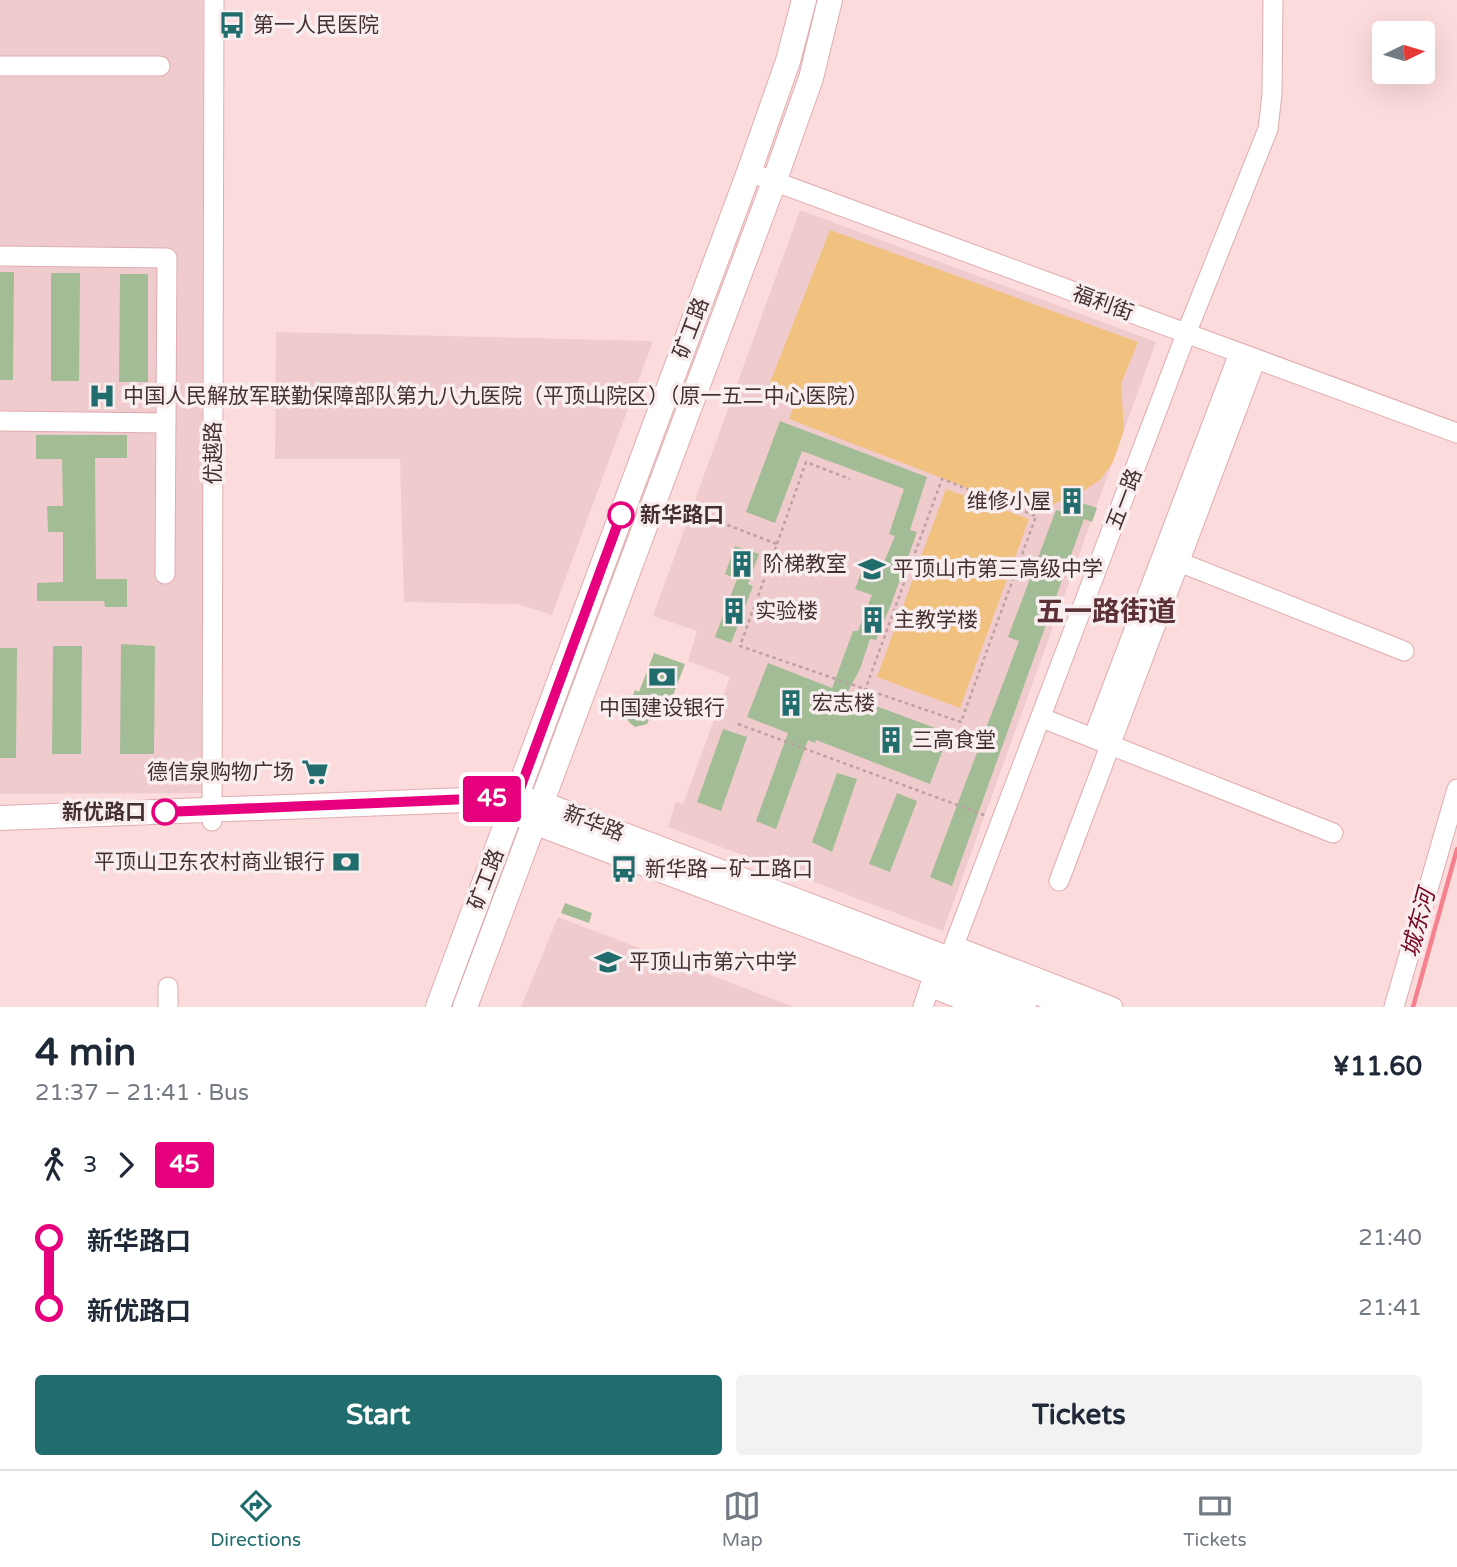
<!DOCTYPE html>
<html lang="en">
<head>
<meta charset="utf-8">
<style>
  body { margin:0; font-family:"Varela Round","Noto Sans SC",sans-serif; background:#f2f2f3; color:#1f2937; height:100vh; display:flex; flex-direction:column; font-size:26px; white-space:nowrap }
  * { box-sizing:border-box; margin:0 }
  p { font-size:23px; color:#747a83 }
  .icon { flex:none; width:38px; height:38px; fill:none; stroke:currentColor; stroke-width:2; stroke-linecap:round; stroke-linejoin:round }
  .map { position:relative; height:1007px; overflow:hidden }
  .sheet { display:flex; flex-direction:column; background:#fff; flex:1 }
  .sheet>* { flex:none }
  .badge { padding:0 14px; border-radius:5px; font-size:24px; line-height:46px }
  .needle { width:46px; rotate:85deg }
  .tools { position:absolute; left:1372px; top:21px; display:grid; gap:14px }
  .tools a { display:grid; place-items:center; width:63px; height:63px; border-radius:7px; background:#fff; box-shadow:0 7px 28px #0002; font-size:35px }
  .map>.badge { position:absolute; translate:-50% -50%; box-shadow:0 0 0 4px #fff }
  .legs { display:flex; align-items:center; gap:10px; height:77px; padding:0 35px; font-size:23px }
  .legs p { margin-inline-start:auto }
  .head { display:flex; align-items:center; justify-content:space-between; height:119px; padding:0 35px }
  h1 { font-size:38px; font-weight:700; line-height:52px }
  .cta { display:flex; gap:14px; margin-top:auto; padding:14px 35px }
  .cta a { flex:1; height:80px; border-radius:7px; background:#216d6d; color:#fff; font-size:28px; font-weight:700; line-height:80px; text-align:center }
  .cta a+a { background:#f2f2f3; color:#1f2937 }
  ul { padding:0 35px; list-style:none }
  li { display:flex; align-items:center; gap:24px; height:70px; font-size:26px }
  li i { display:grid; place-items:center; width:10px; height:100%; margin:0 9px; background:currentColor }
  li i::after { content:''; width:18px; height:18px; margin:-9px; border:5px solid; border-radius:50%; background:#fff }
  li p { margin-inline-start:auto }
  li:first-child i { background:linear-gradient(#0000 50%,currentColor 0) }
  li:last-child i { background:linear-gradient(currentColor 50%,#0000 0) }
  .dock { display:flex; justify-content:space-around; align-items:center; height:98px; border-top:2px solid #e0e1e3; background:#fff; font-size:19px; color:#747a83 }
  .dock a { display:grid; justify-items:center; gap:4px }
  .dock .current { color:#216d6d }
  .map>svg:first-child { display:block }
  .built { fill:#f0cbcd }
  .green { fill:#f1c17f }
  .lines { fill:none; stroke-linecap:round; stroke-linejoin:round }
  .stream { stroke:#f4818d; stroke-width:4.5 }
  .building { fill:#a2bc95 }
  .minor-casing { stroke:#e0acaf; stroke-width:21 }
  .major-casing { stroke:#e0acaf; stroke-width:26 }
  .path { stroke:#bda0a1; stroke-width:2.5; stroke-dasharray:3.5 3.5; stroke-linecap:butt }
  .minor { stroke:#fff; stroke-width:19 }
  .major { stroke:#fff; stroke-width:24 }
  .line-1-casing { stroke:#fff; stroke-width:16 }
  .line-1 { stroke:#e6007e; stroke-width:10 }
  .stop-1-dot { fill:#fff; stroke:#e6007e; stroke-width:3.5 }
  .labels { text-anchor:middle; stroke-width:7; stroke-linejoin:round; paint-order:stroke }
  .poi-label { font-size:21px; fill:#453031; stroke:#f9eeef; text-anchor:start }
  .street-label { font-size:21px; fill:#453031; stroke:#f9eeef }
  .stop-label { font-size:21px; font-weight:bold; fill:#453031; stroke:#f9eeef; text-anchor:start }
  .water-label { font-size:23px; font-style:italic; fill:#730724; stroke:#f9eeef }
  .district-label { font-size:28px; font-weight:bold; fill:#5b3135; stroke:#f9eeef }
</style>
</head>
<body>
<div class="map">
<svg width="1457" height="1007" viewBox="0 0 1457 1007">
  <rect width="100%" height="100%" fill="#fcdbdc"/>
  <g class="built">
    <path d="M 0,0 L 203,0 L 206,793 L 0,794 Z"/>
    <path d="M 800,210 L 1156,342 L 943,931 L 668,827 L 676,802 L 683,804 L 730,677 L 688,661 L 697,631 L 653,616 Z"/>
    <path d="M 276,332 L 653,341 L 552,615 L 517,604 L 404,602 L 400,459 L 275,459 Z"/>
    <path d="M 558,917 L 794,1007 L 521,1007 Z"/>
  </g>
  <g class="green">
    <path d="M 830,230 L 1138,342 L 1121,384 L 1124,430 L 1113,462 L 1101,479 L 1085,490 L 1052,505 L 996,499 L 789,419 L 798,394 L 769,385 Z"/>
    <path d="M 946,489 L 1029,519 L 960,708 L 877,677 Z"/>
  </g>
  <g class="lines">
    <path class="stream" d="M 1413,1007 L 1457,849"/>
  </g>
  <g class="building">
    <path d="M 0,272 L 14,272 L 13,380 L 0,380 Z"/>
    <path d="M 51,273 L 80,273 L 79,381 L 51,381 Z"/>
    <path d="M 120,274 L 148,274 L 148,382 L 119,382 Z"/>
    <path d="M 780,421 L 927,477 L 910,530 L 917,532 L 892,602 L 876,640 L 870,639 L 860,669 L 846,695 L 949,733 L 930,784 L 816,740 L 815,743 L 808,740 L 776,829 L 756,821 L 788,733 L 747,717 L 768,663 L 832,688 L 853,631 L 858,631 L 872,595 L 855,589 L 866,560 L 883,564 L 895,536 L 889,534 L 904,489 L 802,451 L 775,523 L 746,512 Z"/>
    <path d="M 36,435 L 127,435 L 127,458 L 95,458 L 96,579 L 127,579 L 127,607 L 105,607 L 104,601 L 37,601 L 37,583 L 63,582 L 63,532 L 48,532 L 47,506 L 63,506 L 62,459 L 36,459 Z"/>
    <path d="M 1067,498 L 1097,508 L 1092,522 L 1084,519 L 952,886 L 930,877 L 1019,641 L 1008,637 L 1056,510 L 1063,512 Z"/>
    <path d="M 735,546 L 759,554 L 748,584 L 753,586 L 731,643 L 715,637 L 737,579 L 725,574 Z"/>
    <path d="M 121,644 L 155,646 L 154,754 L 120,754 Z"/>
    <path d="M 53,646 L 82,646 L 81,754 L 52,754 Z"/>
    <path d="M 0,648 L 17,648 L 16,758 L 0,758 Z"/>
    <path d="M 654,653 L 685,664 L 670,703 L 658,699 L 647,724 L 635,727 L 629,722 L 626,715 L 635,690 L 639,692 Z"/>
    <path d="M 723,729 L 747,737 L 721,811 L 697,802 Z"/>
    <path d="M 837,773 L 857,779 L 832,852 L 812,842 Z"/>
    <path d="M 897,793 L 917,801 L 890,872 L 869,864 Z"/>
    <path d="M 565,903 L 592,913 L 589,923 L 561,913 Z"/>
  </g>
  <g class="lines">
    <defs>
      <g id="minor">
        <path d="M 0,66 L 160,66"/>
        <path d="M 749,172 L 1457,433"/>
        <path d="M 0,256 L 167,258 L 165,574"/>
        <path d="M 0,421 L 166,423"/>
        <path d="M 1179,562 L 1404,651"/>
        <path d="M 1042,718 L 1333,833"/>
        <path d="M 1093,738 L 1239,353"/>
        <path d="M 212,821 L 214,0"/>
        <path d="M 1059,881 L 1256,359"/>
        <path d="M 955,946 L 1113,1007"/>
        <path d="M 168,987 L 168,1007"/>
        <path d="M 923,1007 L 934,973"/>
        <path d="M 980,1007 L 937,990 L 1186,334 L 1268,129 L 1272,94 L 1273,0"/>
        <path d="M 1394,1007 L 1457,789"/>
      </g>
      <g id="major">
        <path d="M 520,814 L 534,822 L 1024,1007"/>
        <path d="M 0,818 L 517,798 L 540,803 L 1075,1007"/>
        <path d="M 438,1007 L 749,172 L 788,61 L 804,0"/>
        <path d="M 465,1007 L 774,182 L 811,78 L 830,0"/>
      </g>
    </defs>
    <use href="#minor" class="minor-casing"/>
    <use href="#major" class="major-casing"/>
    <g class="path">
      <path d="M 675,505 L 777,544 L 740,646 L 961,722 L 1036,516 L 942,479 L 865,690"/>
      <path d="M 777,544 L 806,462 L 850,479"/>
      <path d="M 738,724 L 987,816"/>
    </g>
    <use href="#minor" class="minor"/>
    <use href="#major" class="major"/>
  </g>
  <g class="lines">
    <defs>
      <path id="line-1" d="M 165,812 L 517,797 L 621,515"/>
    </defs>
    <use href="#line-1" class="line-1-casing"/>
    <use href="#line-1" class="line-1"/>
  </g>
  <defs>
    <symbol id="bus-bare" viewBox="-9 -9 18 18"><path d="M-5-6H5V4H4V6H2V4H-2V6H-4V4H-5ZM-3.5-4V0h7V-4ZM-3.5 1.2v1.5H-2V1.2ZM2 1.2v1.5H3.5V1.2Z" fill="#216d6d" stroke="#f9eeef" stroke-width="2.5" paint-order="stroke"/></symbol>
    <symbol id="hospital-bare" viewBox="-9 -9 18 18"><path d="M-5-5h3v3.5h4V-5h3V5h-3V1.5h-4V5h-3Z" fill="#216d6d" stroke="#f9eeef" stroke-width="2.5" paint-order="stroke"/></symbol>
    <symbol id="building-bare" viewBox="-9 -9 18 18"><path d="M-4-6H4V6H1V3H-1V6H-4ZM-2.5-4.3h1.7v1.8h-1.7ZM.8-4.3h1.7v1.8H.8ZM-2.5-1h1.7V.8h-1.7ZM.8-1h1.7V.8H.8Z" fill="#216d6d" stroke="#f9eeef" stroke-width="2.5" paint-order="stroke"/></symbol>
    <symbol id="school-bare" viewBox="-9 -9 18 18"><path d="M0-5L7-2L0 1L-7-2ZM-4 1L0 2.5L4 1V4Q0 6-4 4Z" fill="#216d6d" stroke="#f9eeef" stroke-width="2.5" paint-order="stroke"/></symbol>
    <symbol id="bank-bare" viewBox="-9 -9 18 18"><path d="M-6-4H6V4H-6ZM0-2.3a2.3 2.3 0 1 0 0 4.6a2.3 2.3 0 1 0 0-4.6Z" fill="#216d6d" stroke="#f9eeef" stroke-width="2.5" paint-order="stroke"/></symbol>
    <symbol id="supermarket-bare" viewBox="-9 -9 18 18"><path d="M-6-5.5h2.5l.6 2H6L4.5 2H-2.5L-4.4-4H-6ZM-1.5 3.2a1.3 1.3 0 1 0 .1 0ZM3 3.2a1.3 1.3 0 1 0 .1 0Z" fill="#216d6d" stroke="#f9eeef" stroke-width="2.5" paint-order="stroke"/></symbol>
  </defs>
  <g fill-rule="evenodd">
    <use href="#bus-bare" x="213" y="6" width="38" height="38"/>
    <use href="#hospital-bare" x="83" y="377" width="38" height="38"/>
    <use href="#building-bare" x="1053" y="482" width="38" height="38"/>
    <use href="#building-bare" x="723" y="545" width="38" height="38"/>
    <use href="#school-bare" x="853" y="550" width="38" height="38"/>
    <use href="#building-bare" x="715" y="592" width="38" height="38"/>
    <use href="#building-bare" x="854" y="601" width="38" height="38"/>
    <use href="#bank-bare" x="643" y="658" width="38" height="38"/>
    <use href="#building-bare" x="772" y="684" width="38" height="38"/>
    <use href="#building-bare" x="872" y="721" width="38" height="38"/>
    <use href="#supermarket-bare" x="296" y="753" width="38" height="38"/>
    <use href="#bank-bare" x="327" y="843" width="38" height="38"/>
    <use href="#bus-bare" x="605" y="850" width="38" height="38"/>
    <use href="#school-bare" x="589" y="943" width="38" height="38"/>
  </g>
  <g class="stop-1-dot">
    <circle cx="621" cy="515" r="12"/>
    <circle cx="165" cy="812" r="12"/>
  </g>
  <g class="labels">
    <g class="poi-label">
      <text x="253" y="32">第一人民医院</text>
      <text x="123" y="403">中国人民解放军联勤保障部队第九八九医院（平顶山院区）（原一五二中心医院）</text>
      <text x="1051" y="508" text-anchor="end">维修小屋</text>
      <text x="763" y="571">阶梯教室</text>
      <text x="893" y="576">平顶山市第三高级中学</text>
      <text x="755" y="618">实验楼</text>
      <text x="894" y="627">主教学楼</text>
      <text x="812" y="710">宏志楼</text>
      <text x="662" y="715" text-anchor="middle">中国建设银行</text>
      <text x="912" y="747">三高食堂</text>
      <text x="294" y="779" text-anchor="end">德信泉购物广场</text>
      <text x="325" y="869" text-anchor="end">平顶山卫东农村商业银行</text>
      <text x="645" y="876">新华路－矿工路口</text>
      <text x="629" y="969">平顶山市第六中学</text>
    </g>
    <g class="street-label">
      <text transform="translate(1103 303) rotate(20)" y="7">福利街</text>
      <text transform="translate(691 328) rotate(-69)" y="7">矿工路</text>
      <text transform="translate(213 453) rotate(-90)" y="7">优越路</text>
      <text transform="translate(1124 499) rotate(-69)" y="7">五一路</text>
      <text transform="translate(594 823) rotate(21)" y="7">新华路</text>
      <text transform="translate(486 879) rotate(-69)" y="7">矿工路</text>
    </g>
    <g class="stop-label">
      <text x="640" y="522">新华路口</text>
      <text x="146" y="819" text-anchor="end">新优路口</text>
    </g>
    <g class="water-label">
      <text transform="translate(1418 923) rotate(-75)" y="8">城东河</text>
    </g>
    <g class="district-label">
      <text x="1106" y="621">五一路街道</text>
    </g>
  </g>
</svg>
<div class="tools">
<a><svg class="needle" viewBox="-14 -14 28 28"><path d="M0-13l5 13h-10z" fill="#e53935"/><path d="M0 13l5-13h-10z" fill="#747a83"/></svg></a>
</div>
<b class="badge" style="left:492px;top:799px;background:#e6007e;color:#fff">45</b>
</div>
<section class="sheet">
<div class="head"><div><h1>4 min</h1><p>21:37 – 21:41 · Bus</p></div><b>¥11.60</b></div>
<div class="legs"><svg class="icon" aria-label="walk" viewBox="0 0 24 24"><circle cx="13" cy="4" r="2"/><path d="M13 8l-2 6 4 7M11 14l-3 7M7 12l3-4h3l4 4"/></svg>3<svg class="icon" aria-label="forward" viewBox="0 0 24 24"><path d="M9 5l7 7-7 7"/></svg><b class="badge" style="background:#e6007e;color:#fff">45</b></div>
<ul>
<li><i style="color:#e6007e"></i><b>新华路口</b><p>21:40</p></li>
<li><i style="color:#e6007e"></i><b>新优路口</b><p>21:41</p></li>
</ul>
<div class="cta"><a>Start</a><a>Tickets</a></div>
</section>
<nav class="dock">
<a class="current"><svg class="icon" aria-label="directions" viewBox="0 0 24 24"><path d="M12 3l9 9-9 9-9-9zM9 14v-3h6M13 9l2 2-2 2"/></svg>Directions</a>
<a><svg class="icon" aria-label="map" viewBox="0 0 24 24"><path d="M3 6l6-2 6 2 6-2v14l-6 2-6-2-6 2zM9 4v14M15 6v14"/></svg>Map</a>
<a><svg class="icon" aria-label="tickets" viewBox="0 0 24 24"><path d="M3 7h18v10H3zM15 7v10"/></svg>Tickets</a>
</nav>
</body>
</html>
